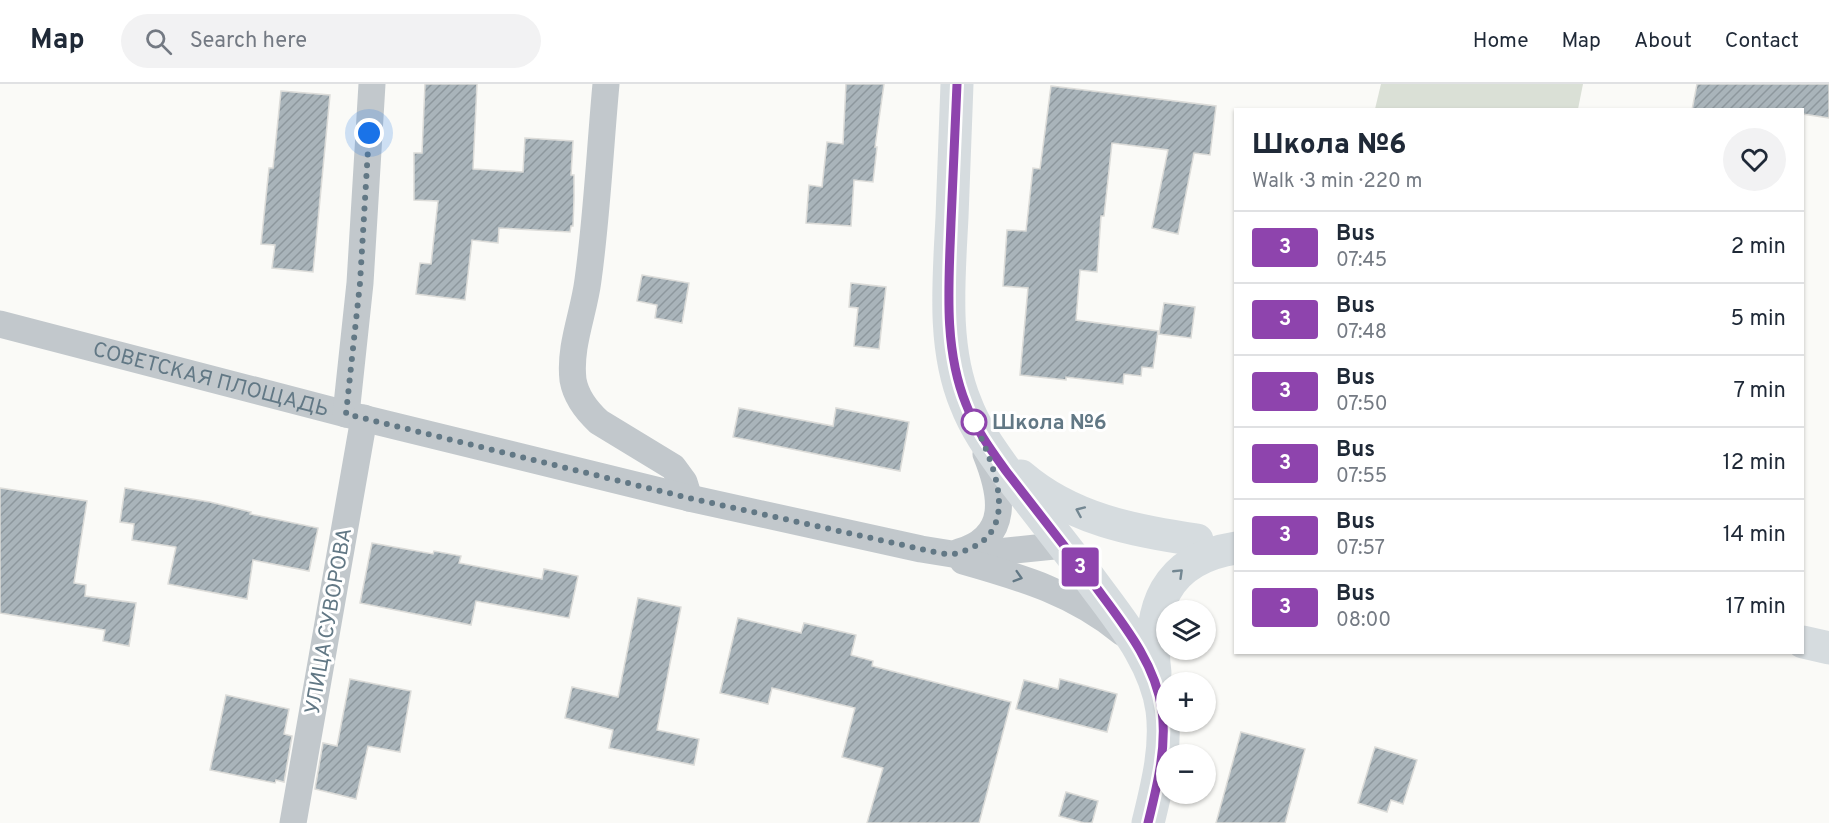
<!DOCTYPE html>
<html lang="en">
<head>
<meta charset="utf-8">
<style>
  body { margin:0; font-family:Overpass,sans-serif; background:#f2f2f3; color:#1f2937; height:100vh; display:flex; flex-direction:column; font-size:22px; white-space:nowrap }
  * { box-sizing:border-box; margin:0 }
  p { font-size:20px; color:#747a83 }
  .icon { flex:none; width:33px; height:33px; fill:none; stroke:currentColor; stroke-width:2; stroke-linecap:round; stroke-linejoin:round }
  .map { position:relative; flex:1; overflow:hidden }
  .sheet { position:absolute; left:1234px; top:24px; width:570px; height:546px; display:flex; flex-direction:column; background:#fff; border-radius:0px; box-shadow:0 2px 4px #0004 }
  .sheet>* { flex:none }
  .badge { padding:0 12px; border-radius:4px; font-size:21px; line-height:39px }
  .controls { position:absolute; left:1156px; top:516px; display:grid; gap:12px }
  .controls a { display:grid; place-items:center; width:60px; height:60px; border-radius:50%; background:#fff; box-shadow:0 2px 4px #0004; font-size:30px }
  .you { position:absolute; width:30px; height:30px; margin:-15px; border:4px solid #fff; border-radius:50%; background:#1a73e8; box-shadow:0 0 0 9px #1a73e833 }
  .map>.badge { position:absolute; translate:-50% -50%; box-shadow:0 0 0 3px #fff }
  .round { display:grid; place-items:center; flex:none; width:63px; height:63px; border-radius:32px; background:#f2f2f3 }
  .head { display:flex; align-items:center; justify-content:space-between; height:102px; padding:0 18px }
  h1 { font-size:28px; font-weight:800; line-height:45px }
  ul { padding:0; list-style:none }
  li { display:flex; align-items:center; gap:18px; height:72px; padding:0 18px; border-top:2px solid #e0e1e3 }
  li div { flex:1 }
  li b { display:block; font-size:22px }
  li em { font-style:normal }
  li .badge { min-width:66px; font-weight:700; text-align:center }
  header { display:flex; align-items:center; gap:36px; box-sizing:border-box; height:84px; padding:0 30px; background:#fff; border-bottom:2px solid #e0e1e3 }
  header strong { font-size:28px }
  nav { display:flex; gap:33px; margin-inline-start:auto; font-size:21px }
  .search { width:420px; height:54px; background:#f2f2f3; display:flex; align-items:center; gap:15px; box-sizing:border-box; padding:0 21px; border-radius:33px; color:#747a83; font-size:22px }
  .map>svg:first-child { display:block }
  .garden { fill:#dae0d6 }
  .building { fill:url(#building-hatch); stroke:#dcdcd9; stroke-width:1.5 }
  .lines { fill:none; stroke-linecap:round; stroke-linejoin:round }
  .street { stroke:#c2c8cc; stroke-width:27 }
  .secondary { stroke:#d6dcdf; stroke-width:33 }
  .oneway { stroke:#738792 }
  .oneway2 { stroke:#627885 }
  .line-casing { stroke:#fff; stroke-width:14 }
  .line { stroke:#8e44ad; stroke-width:9 }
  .walk { stroke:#627885; stroke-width:6; stroke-dasharray:0 10.8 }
  .stop-dot { fill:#fff; stroke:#8e44ad; stroke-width:3 }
  .labels { text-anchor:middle; stroke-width:6; stroke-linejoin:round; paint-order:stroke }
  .street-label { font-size:21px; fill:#627885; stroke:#fff }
  .stop-label { font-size:21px; font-weight:bold; fill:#627885; stroke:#fff; text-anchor:start }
</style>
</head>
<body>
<header>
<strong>Map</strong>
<div class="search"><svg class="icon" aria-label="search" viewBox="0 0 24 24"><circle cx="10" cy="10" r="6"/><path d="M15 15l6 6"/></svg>Search here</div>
<nav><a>Home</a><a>Map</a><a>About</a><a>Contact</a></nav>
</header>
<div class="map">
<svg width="1829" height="739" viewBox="0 0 1829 739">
  <defs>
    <pattern id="building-hatch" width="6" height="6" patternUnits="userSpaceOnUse" patternTransform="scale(1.5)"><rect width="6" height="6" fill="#a9b4ba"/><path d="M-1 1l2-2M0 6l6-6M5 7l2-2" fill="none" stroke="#8d979d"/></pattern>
  </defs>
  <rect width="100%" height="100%" fill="#fafaf7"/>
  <path class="garden" d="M 1381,0 L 1583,0 L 1578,25 L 1375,25 Z"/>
  <g class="building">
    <path d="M 425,0 L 477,0 L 473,85 L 523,88 L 525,54 L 573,57 L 571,91 L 574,91 L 574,115 L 573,142 L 571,142 L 570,148 L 499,144 L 498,159 L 472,156 L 465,216 L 416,210 L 420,179 L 431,180 L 438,117 L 414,116 L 414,69 L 422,69 Z"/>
    <path d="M 846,0 L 884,0 L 875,63 L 877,63 L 873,98 L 854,96 L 851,142 L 806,139 L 809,101 L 822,103 L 827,58 L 843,60 Z"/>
    <path d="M 1697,0 L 1829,0 L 1829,34 L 1803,30 L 1803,26 L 1692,26 Z"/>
    <path d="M 1051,2 L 1216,22 L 1210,71 L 1194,69 L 1178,150 L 1152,144 L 1168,66 L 1112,59 L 1104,132 L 1101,132 L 1097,188 L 1080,186 L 1076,236 L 1158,247 L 1153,284 L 1142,283 L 1141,292 L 1124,290 L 1123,300 L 1066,293 L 1066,296 L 1020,291 L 1028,204 L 1003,202 L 1007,146 L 1026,147 L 1033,84 L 1040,85 Z"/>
    <path d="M 281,7 L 330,11 L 313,188 L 272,184 L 275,161 L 261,160 L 269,84 L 273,84 Z"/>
    <path d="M 642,191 L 689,199 L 682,239 L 655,234 L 657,221 L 637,217 Z"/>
    <path d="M 851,199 L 886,203 L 879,265 L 854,262 L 858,224 L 849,223 Z"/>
    <path d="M 1164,219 L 1195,223 L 1191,254 L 1159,250 Z"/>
    <path d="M 739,324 L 833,342 L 836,324 L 909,338 L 900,387 L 733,353 Z"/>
    <path d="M 0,404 L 87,417 L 74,499 L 86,501 L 85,512 L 136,519 L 129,562 L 103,557 L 105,546 L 0,529 Z"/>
    <path d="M 125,404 L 210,418 L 251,428 L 250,430 L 318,444 L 309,487 L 253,476 L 247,515 L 168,500 L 176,463 L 132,456 L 134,440 L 120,438 Z"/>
    <path d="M 372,459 L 433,470 L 434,467 L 461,472 L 459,479 L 542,495 L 544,485 L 578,492 L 569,534 L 476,517 L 471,541 L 360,519 Z"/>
    <path d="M 638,514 L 681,523 L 657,646 L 699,655 L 694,681 L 609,664 L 613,646 L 565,634 L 572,603 L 618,613 Z"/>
    <path d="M 738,534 L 801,549 L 804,539 L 856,551 L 851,571 L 873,577 L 872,582 L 1011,618 L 979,739 L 867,739 L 883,684 L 842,673 L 855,624 L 772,604 L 768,620 L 720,609 Z"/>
    <path d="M 350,595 L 411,607 L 400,668 L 368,662 L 356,715 L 315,705 L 323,659 L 337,662 Z"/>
    <path d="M 1060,595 L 1117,610 L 1107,648 L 1016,625 L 1024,596 L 1058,605 Z"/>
    <path d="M 226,611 L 289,625 L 284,650 L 292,652 L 284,698 L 276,696 L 275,699 L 210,686 Z"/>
    <path d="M 1241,648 L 1305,665 L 1285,739 L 1216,739 Z"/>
    <path d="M 1375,663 L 1417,676 L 1403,720 L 1391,716 L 1387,728 L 1358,719 Z"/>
    <path d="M 1066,708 L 1098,717 L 1092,739 L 1084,739 L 1059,732 Z"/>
  </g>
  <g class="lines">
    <g class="street">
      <path d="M 606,0 C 600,65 597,131 588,196 C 584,229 569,262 573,296 C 576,313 586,326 599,338 L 673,383 L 684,398 L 689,414"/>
      <path id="s1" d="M 0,240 L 346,330 L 689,414 L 921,465 L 952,470 L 978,470 L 1064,461"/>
      <path d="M 346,330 L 360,199 L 372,0"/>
      <path d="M 959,468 C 1011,453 1002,410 986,370"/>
      <path d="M 963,477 C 1023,494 1074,509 1123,549"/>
      <path d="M 293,739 L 364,334"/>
    </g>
    <g class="secondary">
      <path d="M 957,0 C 955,44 954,89 952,133 C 949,194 942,263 966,320 C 975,344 991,366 1006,387 C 1034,423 1062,459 1090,495 C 1119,535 1155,576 1162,626 C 1167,664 1157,702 1148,739"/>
      <path d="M 1021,392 C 1071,435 1134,447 1197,456"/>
      <path d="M 1803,558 L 1829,564"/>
      <path d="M 1155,589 C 1147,524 1165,475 1236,464"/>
    </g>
  </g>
  <defs><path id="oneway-chevron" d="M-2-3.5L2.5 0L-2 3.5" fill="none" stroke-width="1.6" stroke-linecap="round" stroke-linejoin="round" transform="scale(1.5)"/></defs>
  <g class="oneway">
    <use href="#oneway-chevron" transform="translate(1080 427) rotate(-156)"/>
    <use href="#oneway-chevron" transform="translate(1179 489) rotate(-44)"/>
  </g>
  <use class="oneway2" href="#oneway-chevron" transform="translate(1018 493) rotate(17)"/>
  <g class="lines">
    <defs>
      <path id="line" d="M 957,0 C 955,46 953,92 951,138 C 949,197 943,264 966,320 C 975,344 991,366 1006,387 C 1034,423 1062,459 1090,495 C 1119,535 1155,576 1162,626 C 1167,664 1157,702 1148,739"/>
    </defs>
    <use href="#line" class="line-casing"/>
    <use href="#line" class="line"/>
    <path class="walk" d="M 369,49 L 360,199 L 346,330 L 689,414 L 921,465 C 931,467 943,471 953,470 C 962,469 971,464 979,460 C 1019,433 989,371 974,338"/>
  </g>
  <circle class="stop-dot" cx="974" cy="338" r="12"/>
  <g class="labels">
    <g class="street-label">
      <text dy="7" stroke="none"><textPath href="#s1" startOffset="218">СОВЕТСКАЯ ПЛОЩАДЬ</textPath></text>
      <text transform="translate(328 537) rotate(-80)" y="7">УЛИЦА СУВОРОВА</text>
    </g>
    <g class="stop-label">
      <text x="992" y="345">Школа №6</text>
    </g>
  </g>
</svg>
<div class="controls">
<a><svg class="icon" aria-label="layers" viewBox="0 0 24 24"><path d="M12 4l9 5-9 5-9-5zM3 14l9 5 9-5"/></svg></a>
<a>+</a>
<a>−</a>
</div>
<div class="you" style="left:369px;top:49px"></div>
<b class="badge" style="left:1080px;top:483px;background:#8e44ad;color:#fff">3</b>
<section class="sheet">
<div class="head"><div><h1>Школа №6</h1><p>Walk · 3 min · 220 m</p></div><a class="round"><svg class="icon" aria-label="heart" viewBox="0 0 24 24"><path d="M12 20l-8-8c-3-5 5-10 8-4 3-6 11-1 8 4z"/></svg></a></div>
<ul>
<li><span class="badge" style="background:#8e44ad;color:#fff">3</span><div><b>Bus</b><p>07:45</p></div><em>2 min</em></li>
<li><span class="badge" style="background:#8e44ad;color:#fff">3</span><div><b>Bus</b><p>07:48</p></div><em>5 min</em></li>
<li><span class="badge" style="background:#8e44ad;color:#fff">3</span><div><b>Bus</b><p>07:50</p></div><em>7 min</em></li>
<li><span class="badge" style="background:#8e44ad;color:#fff">3</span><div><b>Bus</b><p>07:55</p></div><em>12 min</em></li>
<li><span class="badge" style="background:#8e44ad;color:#fff">3</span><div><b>Bus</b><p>07:57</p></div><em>14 min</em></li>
<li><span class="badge" style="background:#8e44ad;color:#fff">3</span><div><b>Bus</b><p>08:00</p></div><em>17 min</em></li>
</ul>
</section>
</div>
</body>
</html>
